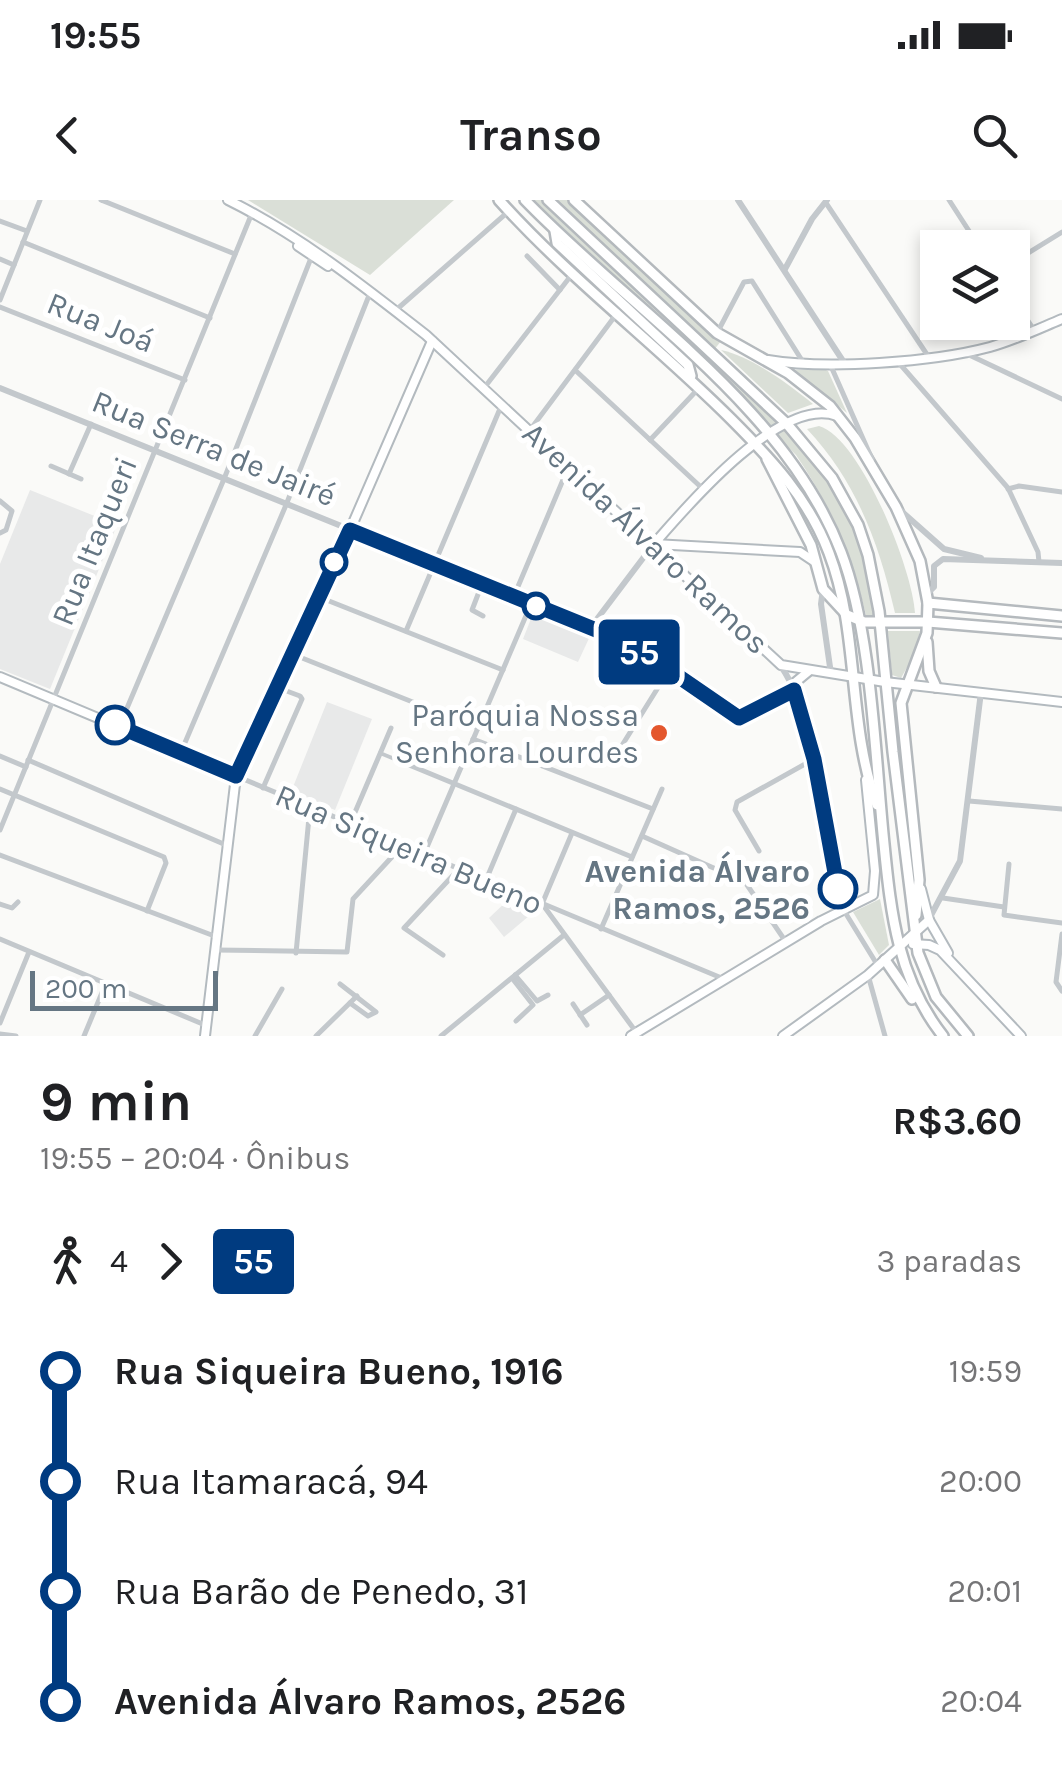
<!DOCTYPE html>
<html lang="pt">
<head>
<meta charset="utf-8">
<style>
  body { margin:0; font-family:Karla,sans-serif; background:#f2f2f2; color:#202124; height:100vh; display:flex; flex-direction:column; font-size:38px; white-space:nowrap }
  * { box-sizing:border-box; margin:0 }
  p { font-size:32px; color:#757577 }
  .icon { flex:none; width:55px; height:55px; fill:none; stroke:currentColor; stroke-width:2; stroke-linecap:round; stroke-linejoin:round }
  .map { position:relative; height:836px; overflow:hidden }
  .drawer { display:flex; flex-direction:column; background:#fff; flex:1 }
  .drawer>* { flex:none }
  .badge { padding:0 20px; border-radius:8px; font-size:35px; line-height:65px }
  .tools { position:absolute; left:920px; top:30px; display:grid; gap:20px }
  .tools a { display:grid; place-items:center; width:110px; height:110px; border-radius:0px; background:#fff; box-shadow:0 5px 15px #0003; font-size:50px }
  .scale { position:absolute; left:30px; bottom:25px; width:188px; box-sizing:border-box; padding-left:10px; border:5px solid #657683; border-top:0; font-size:28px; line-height:35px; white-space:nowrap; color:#657683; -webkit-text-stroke:8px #fff; paint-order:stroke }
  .map>.badge { position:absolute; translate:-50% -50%; box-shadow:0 0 0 5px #fff }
  .legs { display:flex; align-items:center; gap:15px; height:110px; padding:0 40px; font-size:32px }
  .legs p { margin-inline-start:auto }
  .summary { display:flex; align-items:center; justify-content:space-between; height:170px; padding:0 40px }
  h1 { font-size:55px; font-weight:700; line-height:75px }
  ul { padding:0 40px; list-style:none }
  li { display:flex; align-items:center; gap:35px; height:110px; font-size:38px }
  li i { display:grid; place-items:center; width:15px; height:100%; margin:0 12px; background:currentColor }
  li i::after { content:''; width:25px; height:25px; margin:-12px; border:8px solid; border-radius:50%; background:#fff }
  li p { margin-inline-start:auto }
  li:first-child i { background:linear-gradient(#0000 50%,currentColor 0) }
  li:last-child i { background:linear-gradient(currentColor 50%,#0000 0) }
  .status { display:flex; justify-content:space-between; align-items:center; height:70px; padding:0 50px; background:#fff; direction:ltr }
  .status svg { height:28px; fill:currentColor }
  header { display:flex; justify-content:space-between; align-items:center; height:130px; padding:0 40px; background:#fff; font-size:45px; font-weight:700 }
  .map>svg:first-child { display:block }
  .built { fill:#e8e9e9 }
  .green { fill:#dadfd7 }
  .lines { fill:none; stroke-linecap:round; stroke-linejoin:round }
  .secondary-casing { stroke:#b3babf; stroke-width:12 }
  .primary-casing { stroke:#b5babe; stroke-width:14 }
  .trunk-casing { stroke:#b4b9bd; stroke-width:14 }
  .pedestrian { stroke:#c3c8cc; stroke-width:4 }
  .minor { stroke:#c3c8cc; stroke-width:5 }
  .tertiary { stroke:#c3c8cc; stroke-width:6 }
  .secondary { stroke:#fff; stroke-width:8 }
  .primary { stroke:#fff; stroke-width:9 }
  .trunk { stroke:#fff; stroke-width:9 }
  .line-1-casing { stroke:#fff; stroke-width:22 }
  .line-1 { stroke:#003b80; stroke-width:15 }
  .stop-1-dot { fill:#fff; stroke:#003b80; stroke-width:5 }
  .poi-dot { fill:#e4572e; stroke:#fff; stroke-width:4 }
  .labels { text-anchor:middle; stroke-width:10; stroke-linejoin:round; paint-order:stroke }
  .street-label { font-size:32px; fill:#657683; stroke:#fff }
  .poi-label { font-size:32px; fill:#657683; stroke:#fff; text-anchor:end }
  .stop-label { font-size:32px; font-weight:bold; fill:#657683; stroke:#fff; text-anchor:end }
</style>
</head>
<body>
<div class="status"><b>19:55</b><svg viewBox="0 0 49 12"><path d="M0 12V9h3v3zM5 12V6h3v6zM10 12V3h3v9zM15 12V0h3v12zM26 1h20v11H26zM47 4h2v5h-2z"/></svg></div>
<header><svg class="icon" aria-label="back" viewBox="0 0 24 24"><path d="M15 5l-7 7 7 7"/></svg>Transo<svg class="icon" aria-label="search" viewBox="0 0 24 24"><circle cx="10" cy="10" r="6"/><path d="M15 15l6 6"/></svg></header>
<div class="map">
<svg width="1062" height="836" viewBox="0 0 1062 836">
  <rect width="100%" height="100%" fill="#fafaf8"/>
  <g class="built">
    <path d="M 30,290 L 117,325 L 50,489 L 0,469 L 0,364 Z"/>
    <path d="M 534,411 L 591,434 L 578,462 L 523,439 Z"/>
    <path d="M 327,502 L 372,519 L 335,610 L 291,592 Z"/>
    <path d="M 509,699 L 536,710 L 504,737 L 489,718 Z"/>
  </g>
  <g class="green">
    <path d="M 248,0 L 454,0 L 370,75 Z"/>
    <path d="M 534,0 L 544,0 L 687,139 L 794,237 L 826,274 L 852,320 L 865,360 L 876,415 L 866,415 C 852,356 831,306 796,255 Z"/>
    <path d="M 555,0 L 568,0 L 721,141 L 714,150 Z"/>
    <path d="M 721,150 C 752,157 787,183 813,204 L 788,213 Z"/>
    <path d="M 824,169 L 828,171 L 847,213 L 795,170 Z"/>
    <path d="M 819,226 C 861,238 913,371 915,413 L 895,413 C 879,344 857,282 807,229 Z"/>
    <path d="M 888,431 L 920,431 L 914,455 L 901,478 L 892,475 Z"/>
    <path d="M 880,699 L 889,745 L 879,755 L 853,712 Z"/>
  </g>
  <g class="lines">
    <defs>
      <g id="secondary">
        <path d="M 228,0 C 301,36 363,86 426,135 L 781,465 L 885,482 L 1062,502"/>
        <path d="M 298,46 L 328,66"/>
        <path d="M 768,160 C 827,170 933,162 990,147 C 1015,140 1038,129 1062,119"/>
        <path d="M 654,344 C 687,306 781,195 837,216"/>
        <path d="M 654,344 L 800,352 L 815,362"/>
        <path d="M 0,477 L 236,576"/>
        <path d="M 792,485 L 809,471"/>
        <path d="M 921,689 L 929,720 L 948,753"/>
        <path d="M 913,744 L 929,745 L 940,750 L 1021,836"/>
        <path d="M 205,836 L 236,576 L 350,330 L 432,141"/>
        <path d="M 631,836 L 821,721 L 873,695 L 875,671 L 866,580"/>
        <path d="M 783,836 L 868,775 L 929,720"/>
      </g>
      <g id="primary">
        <path d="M 767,259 L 811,345 L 823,389 L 847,415 L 864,422 L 928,422 L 1062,433"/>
        <path d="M 928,403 L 1062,416"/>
      </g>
      <g id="trunk">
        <path d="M 499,0 C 570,79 656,144 731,219 C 771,259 809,299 829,353 C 860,434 847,524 877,605"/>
        <path d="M 525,0 C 631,110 785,206 841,352 C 872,433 875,557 884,644 C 891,715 898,779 943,836"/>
        <path d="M 548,0 L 787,224 L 832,278 L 858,325 L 868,355 L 879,411 L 893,552 L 918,753 L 936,797 L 968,836"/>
        <path d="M 574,0 L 717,133 L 788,173 L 830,206 L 855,238 L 896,307 L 920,361 L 928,403 L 927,433 L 901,503 L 919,680 L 916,715"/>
        <path d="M 555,31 L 557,43 L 688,165 L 691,176"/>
        <path d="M 927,442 L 929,471 L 936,487"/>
        <path d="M 885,760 L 912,799"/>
      </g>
    </defs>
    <use href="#secondary" class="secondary-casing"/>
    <use href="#primary" class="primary-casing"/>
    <use href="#trunk" class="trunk-casing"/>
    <path class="pedestrian" d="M 380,553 L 397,560"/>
    <g class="minor">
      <path d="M 101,0 L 235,54"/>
      <path d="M 949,0 L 980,48"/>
      <path d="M 826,3 L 928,156"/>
      <path d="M 0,21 L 27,31"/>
      <path d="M 23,42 L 210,118"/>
      <path d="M 527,56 L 560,90"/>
      <path d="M 0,59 L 14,65"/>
      <path d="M 1012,63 L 1062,32"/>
      <path d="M 1012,97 L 1034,130"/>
      <path d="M 0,100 L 40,0"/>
      <path d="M 0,107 L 185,180"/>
      <path d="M 396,110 L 509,11"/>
      <path d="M 717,133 L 744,82 L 752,81 L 803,162"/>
      <path d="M 965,153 L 1062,199"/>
      <path d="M 899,163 L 1008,288 L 1038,352 L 1039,362"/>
      <path d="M 830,164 L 872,259"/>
      <path d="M 575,170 L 703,289"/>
      <path d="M 484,188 L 573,73"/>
      <path d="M 530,230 L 618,112"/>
      <path d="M 650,240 L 700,187"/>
      <path d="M 51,266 L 81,279"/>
      <path d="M 69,274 L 91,224"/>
      <path d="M 1008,289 L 1019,286 L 1062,292"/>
      <path d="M 0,301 L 12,311 L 6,330 L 0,333"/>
      <path d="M 482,384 L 472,410 L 483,416"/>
      <path d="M 514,396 L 568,268"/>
      <path d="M 319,397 L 503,470"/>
      <path d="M 591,427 L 655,461 L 739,518 L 794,490"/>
      <path d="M 406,431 L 502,204"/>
      <path d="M 292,454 L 478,528"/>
      <path d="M 119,527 L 224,279 L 313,53"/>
      <path d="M 473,539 L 653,609"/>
      <path d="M 181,552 L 286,305 L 370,93"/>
      <path d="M 0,556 L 26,567"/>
      <path d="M 28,560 L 226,645"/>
      <path d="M 397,560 L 632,657"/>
      <path d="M 611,563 L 669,470"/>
      <path d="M 236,576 L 724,779"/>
      <path d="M 263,588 L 302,499 L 300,496 L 276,487"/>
      <path d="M 0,589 L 164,657 L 166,663 L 147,711"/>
      <path d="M 969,601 L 1062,609"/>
      <path d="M 350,624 L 391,528"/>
      <path d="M 0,630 L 252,13"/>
      <path d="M 642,636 L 745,682 L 786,742"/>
      <path d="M 759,651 L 735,610 L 737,602 L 814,559"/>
      <path d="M 424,654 L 531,404"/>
      <path d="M 0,655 L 217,737"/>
      <path d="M 1009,664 L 1004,715 L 1062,723"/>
      <path d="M 486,680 L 516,609"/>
      <path d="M 943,698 L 1004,707"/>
      <path d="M 0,704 L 12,708 L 18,702"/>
      <path d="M 542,704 L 572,633"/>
      <path d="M 543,705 L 639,836"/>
      <path d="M 843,709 L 878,766"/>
      <path d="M 601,729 L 662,589"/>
      <path d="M 1062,734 L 1056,782 L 1062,791"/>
      <path d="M 0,739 L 205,825"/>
      <path d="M 215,750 L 347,752 L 353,699 L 403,645"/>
      <path d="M 296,753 L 310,607"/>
      <path d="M 443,755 L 404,728 L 458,670"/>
      <path d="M 515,775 L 537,801 L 548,795"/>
      <path d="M 868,775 L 885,836"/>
      <path d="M 512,778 L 533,805 L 516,821"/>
      <path d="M 340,784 L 376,812 L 368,816 L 350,803"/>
      <path d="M 573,804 L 587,825"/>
      <path d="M 580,815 L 609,795"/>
      <path d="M 0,823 L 29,752"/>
      <path d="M 0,834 L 16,836"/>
      <path d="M 84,836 L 106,783"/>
      <path d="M 255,836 L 282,789"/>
      <path d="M 316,836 L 357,796"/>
      <path d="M 441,836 L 564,735"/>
    </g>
    <g class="tertiary">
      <path d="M 738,0 L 845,164"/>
      <path d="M 785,69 L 812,19 L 827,0"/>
      <path d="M 0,188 L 591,427 L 653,345"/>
      <path d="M 900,310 L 944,349 L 981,358"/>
      <path d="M 823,389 L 821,404 L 831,474"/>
      <path d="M 927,394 L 934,387 L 934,366 L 943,359 L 1062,363"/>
      <path d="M 781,466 C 827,537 817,631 843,709"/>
      <path d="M 929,719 L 960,661 L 981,492"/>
    </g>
    <use href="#secondary" class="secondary"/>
    <use href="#primary" class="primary"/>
    <use href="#trunk" class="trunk"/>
  </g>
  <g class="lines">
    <defs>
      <path id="line-1" d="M 115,525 L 236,576 L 350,330 L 606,434 L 656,461 L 739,518 L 794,490 L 814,559 L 838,689"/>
    </defs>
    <use href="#line-1" class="line-1-casing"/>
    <use href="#line-1" class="line-1"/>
  </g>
  <g class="stop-1-dot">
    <circle cx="334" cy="362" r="12"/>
    <circle cx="536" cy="406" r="12"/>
    <circle cx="115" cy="525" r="18"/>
    <circle cx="838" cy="689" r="18"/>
  </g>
  <circle class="poi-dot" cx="659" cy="533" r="10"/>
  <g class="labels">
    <g class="street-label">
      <text transform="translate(101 122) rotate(22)" y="11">Rua Joá</text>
      <text transform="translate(214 248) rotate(22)" y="11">Rua Serra de Jairé</text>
      <text transform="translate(646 338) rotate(43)" y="11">Avenida Álvaro Ramos</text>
      <text transform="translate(94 341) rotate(-68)" y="11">Rua Itaqueri</text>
      <text transform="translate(409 649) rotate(23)" y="11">Rua Siqueira Bueno</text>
    </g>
    <g class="poi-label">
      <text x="639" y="526">Paróquia Nossa<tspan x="639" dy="37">Senhora Lourdes</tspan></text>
    </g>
    <g class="stop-label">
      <text x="810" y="682">Avenida Álvaro<tspan x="810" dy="37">Ramos, 2526</tspan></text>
    </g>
  </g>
</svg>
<div class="tools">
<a><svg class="icon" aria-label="layers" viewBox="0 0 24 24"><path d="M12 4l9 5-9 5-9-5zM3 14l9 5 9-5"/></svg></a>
</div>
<div class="scale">200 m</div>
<b class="badge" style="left:639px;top:452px;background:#003b80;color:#fff">55</b>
</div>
<section class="drawer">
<div class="summary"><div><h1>9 min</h1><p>19:55 – 20:04 · Ônibus</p></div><b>R$3.60</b></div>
<div class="legs"><svg class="icon" aria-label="walk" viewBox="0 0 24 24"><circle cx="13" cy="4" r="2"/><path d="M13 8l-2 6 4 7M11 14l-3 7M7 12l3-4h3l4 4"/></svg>4<svg class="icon" aria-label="forward" viewBox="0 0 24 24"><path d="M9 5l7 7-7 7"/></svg><b class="badge" style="background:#003b80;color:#fff">55</b><p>3 paradas</p></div>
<ul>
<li><i style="color:#003b80"></i><b>Rua Siqueira Bueno, 1916</b><p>19:59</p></li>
<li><i style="color:#003b80"></i><span>Rua Itamaracá, 94</span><p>20:00</p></li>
<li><i style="color:#003b80"></i><span>Rua Barão de Penedo, 31</span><p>20:01</p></li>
<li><i style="color:#003b80"></i><b>Avenida Álvaro Ramos, 2526</b><p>20:04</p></li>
</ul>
</section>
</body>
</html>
